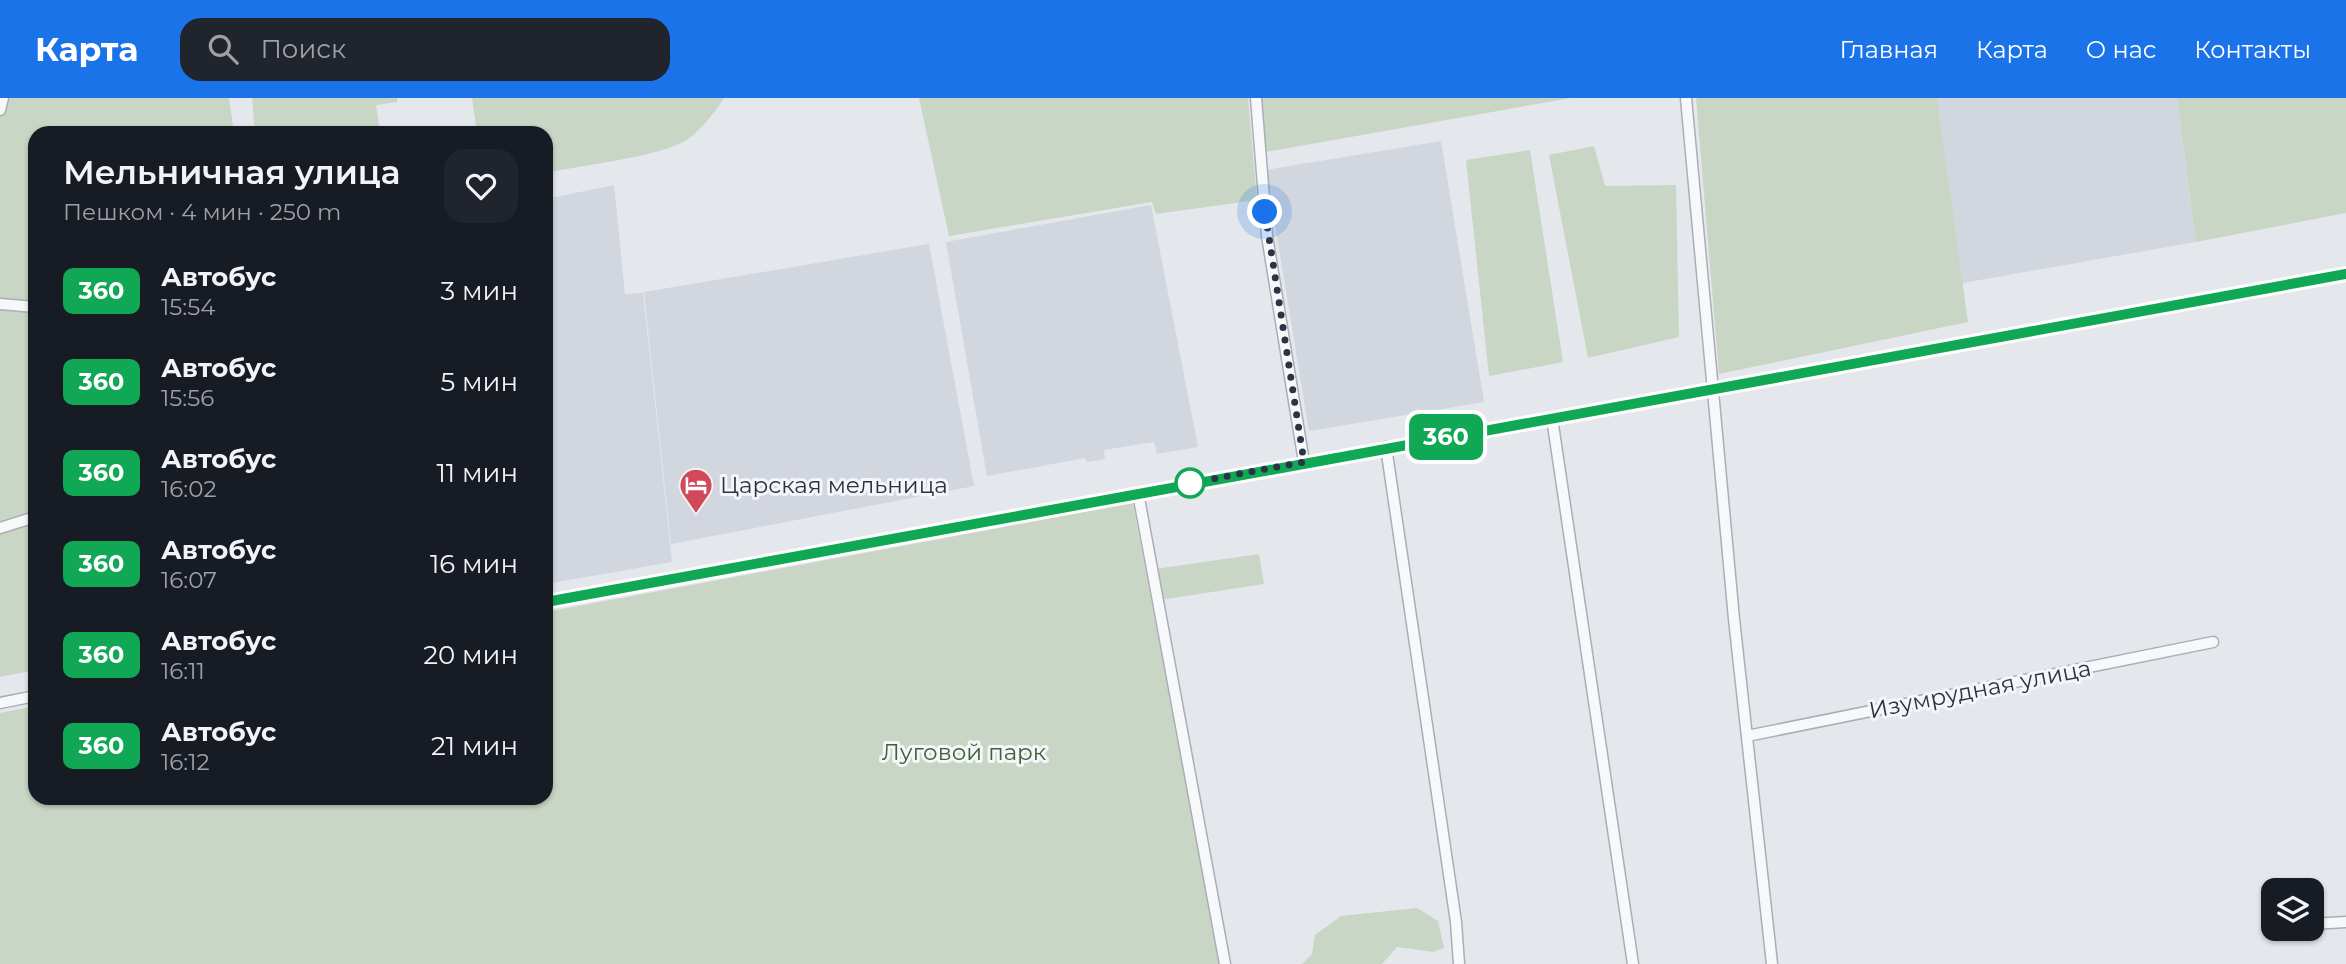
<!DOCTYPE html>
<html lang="ru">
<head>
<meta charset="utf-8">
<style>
  body { margin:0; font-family:Montserrat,sans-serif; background:#20242c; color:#f1f3f6; height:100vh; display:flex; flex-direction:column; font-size:26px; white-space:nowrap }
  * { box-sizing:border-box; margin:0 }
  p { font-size:23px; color:#9ea1a6 }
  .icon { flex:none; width:38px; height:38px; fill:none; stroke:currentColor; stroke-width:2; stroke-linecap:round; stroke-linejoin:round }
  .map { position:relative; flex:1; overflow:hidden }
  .details { position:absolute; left:28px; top:28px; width:525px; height:679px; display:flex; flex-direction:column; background:#171b24; border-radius:21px; box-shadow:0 2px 5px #0004 }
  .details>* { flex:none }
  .badge { padding:0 14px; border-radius:10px; font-size:24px; line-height:46px }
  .tools { position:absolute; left:2261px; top:780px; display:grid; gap:14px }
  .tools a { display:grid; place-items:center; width:63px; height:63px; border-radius:14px; background:#171b24; box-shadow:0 2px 5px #0004; font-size:35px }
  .you { position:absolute; width:35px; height:35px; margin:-18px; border:5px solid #fff; border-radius:50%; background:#1a73e8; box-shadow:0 0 0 10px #1a73e833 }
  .map>.badge { position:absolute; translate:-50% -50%; box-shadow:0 0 0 4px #fff }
  .round { display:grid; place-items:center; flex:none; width:74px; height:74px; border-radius:21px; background:#20242c }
  .headline { display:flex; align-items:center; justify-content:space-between; height:119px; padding:0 35px }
  h1 { font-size:33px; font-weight:600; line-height:52px }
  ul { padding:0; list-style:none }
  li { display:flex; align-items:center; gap:21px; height:91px; padding:0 35px }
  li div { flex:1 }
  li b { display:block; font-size:26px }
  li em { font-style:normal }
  li .badge { min-width:77px; font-weight:700; text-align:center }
  header { display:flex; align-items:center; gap:42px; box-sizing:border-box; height:98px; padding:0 35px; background:#1a73e8; color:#fff }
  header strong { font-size:33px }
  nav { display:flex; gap:38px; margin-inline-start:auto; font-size:24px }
  .search { width:490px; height:63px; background:#20242c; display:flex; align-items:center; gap:18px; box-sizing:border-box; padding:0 24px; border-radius:21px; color:#9ea1a6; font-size:26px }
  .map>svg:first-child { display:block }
  .built { fill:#d2d6de }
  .green { fill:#c9d6c5 }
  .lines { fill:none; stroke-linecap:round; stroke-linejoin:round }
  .minor-casing { stroke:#a9aeb7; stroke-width:13 }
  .minor { stroke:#f7f8fa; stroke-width:10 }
  .line-casing { stroke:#fff; stroke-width:16 }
  .line { stroke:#10a855; stroke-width:10 }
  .walk { stroke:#2b3445; stroke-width:7; stroke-dasharray:0 12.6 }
  .stop-dot { fill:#fff; stroke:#10a855; stroke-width:3.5 }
  .labels { text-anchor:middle; stroke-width:6; stroke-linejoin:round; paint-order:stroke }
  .poi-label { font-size:23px; fill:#2b3445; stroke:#f4f6f9; text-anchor:start }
  .street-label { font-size:23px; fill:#2b3445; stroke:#f4f6f9 }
  .park-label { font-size:23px; fill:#3f6138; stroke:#f4f6f9 }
</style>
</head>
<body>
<header>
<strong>Карта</strong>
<div class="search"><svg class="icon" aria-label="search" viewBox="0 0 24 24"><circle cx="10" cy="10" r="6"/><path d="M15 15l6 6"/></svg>Поиск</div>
<nav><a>Главная</a><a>Карта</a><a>О нас</a><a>Контакты</a></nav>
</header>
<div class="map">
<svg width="2346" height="866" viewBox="0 0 2346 866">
  <rect width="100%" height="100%" fill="#e4e7ec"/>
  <g class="built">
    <path d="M 1937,0 L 2177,0 L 2196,144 L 1962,185 Z"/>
    <path d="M 1441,43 L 1484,304 L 1309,333 L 1266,72 Z"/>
    <path d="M 614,87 L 625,196 L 643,195 L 672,464 L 546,486 L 546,101 Z"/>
    <path d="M 1151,107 L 1198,349 L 1157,356 L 1154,344 L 1104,352 L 1105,361 L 1087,364 L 1085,360 L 987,378 L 946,144 Z"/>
    <path d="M 929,146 L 974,388 L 671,446 L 644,194 Z"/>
  </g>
  <g class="green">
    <path d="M 0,0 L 229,0 L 234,35 L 35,35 L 35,572 L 0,579 Z"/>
    <path d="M 252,0 L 397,0 L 397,4 L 376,7 L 380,35 L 255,35 Z"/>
    <path d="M 472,0 L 724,0 C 715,14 702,31 688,41 C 662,59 581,67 546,75 L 546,35 L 477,35 Z"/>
    <path d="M 919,0 L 1248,0 L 1257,102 L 1156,116 L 1152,104 L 949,138 Z"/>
    <path d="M 1261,0 L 1571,0 L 1266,54 Z"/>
    <path d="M 1696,0 L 1937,0 L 1968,224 L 1719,276 Z"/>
    <path d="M 2177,0 L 2346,0 L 2346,115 L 2196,144 Z"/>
    <path d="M 1594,48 L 1605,88 L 1676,87 L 1679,239 L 1588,260 L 1549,57 Z"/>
    <path d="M 1530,52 L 1563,264 L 1489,278 L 1466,62 Z"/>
    <path d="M 1132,401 L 1220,866 L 0,866 L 0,615 L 35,608 L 35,700 L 546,700 L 546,514 L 999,430 Z"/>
    <path d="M 1259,456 L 1264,486 L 1160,502 L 1155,471 Z"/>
    <path d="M 1417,810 L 1438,823 L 1444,850 L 1433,854 L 1397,849 L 1382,866 L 1302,866 L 1312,856 L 1315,837 L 1341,818 Z"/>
  </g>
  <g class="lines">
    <defs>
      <g id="minor">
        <path d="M 1256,0 L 1267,138 L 1304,364"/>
        <path d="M 1686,0 L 1734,521 L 1772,866"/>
        <path d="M 0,12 L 3,0"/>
        <path d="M 0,206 L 35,209"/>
        <path d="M 1552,320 L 1633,866"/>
        <path d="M 1386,349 L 1456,824 L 1459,866"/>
        <path d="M 1138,395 L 1225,866"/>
        <path d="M 0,430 L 35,419"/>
        <path d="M 546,504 L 2346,176"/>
        <path d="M 0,605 L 35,598"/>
        <path d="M 1747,638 L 2213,544"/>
        <path d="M 2312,826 L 2346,824"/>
      </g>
    </defs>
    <use href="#minor" class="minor-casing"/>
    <use href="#minor" class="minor"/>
  </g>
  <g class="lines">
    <defs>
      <path id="line" d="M 546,504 L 2346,176"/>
    </defs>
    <use href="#line" class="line-casing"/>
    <use href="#line" class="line"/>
    <path class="walk" d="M 1190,385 L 1304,364 L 1265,114"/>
  </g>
  <defs>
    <symbol id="hotel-pin" viewBox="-11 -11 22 30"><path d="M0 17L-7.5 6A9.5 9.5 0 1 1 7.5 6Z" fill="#d1495b" stroke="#f4f6f9"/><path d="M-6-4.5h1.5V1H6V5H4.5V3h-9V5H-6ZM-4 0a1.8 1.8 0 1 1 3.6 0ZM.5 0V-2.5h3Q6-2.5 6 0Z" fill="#fff"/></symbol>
  </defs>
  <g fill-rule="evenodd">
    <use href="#hotel-pin" x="677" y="368" width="38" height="52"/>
  </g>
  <circle class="stop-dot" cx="1190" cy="385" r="14"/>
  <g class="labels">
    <g class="poi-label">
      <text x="720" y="395">Царская мельница</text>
    </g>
    <g class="street-label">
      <text transform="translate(1980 591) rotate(-11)" y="8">Изумрудная улица</text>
    </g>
    <g class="park-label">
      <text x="964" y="662">Луговой парк</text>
    </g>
  </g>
</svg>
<div class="tools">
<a><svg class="icon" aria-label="layers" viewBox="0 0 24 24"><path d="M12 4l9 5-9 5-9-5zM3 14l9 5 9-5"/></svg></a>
</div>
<div class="you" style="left:1265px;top:114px"></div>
<b class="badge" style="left:1446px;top:339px;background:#10a855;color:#fff">360</b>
<section class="details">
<div class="headline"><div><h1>Мельничная улица</h1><p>Пешком · 4 мин · 250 m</p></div><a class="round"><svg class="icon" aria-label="heart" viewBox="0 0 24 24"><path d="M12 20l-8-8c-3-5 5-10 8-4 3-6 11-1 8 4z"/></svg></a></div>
<ul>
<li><span class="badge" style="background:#10a855;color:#fff">360</span><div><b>Автобус</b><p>15:54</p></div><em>3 мин</em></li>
<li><span class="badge" style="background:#10a855;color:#fff">360</span><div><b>Автобус</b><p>15:56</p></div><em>5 мин</em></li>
<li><span class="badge" style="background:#10a855;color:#fff">360</span><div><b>Автобус</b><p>16:02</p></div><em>11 мин</em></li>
<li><span class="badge" style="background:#10a855;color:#fff">360</span><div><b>Автобус</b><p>16:07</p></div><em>16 мин</em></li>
<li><span class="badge" style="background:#10a855;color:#fff">360</span><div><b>Автобус</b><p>16:11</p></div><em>20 мин</em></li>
<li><span class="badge" style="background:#10a855;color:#fff">360</span><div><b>Автобус</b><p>16:12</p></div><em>21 мин</em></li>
</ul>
</section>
</div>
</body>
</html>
